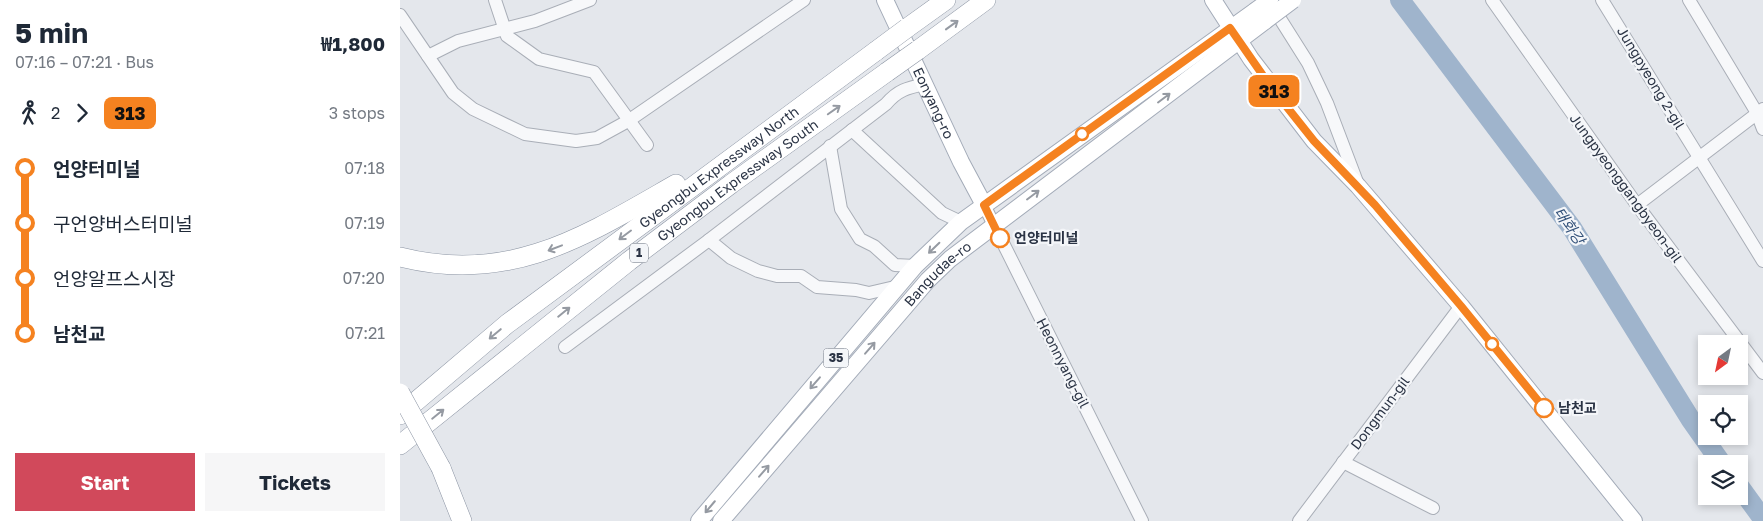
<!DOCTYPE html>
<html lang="en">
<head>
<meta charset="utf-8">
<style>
  body { margin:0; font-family:"Golos Text","Noto Sans KR",sans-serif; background:#f6f6f7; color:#1f2937; height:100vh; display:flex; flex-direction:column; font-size:19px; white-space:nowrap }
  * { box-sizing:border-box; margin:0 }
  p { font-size:16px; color:#747a83 }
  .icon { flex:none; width:28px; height:28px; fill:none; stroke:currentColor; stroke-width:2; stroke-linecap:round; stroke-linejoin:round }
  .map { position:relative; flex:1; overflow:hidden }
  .drawer { display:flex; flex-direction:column; background:#fff; width:400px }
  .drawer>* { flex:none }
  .badge { padding:0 10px; border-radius:8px; font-size:18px; line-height:32px }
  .needle { width:32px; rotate:213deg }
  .tools { position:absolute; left:1298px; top:335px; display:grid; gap:10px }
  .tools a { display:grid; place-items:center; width:50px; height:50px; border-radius:0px; background:#fff; box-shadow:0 2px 8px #0003; font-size:25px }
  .map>.badge { position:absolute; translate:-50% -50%; box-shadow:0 0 0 2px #fff }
  .legs { display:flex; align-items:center; gap:8px; height:55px; padding:0 15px; font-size:16px }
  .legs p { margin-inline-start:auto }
  .overview { display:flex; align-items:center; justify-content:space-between; height:85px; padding:0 15px }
  h1 { font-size:28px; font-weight:700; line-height:38px }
  .cta { display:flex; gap:10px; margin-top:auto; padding:10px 15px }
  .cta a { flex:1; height:58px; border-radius:0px; background:#d1495b; color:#fff; font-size:20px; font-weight:700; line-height:58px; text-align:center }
  .cta a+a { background:#f6f6f7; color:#1f2937 }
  ul { padding:0 15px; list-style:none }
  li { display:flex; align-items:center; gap:18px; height:55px; font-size:19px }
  li i { display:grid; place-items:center; width:8px; height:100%; margin:0 6px; background:currentColor }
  li i::after { content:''; width:12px; height:12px; margin:-6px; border:4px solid; border-radius:50%; background:#fff }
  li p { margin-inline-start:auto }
  li:first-child i { background:linear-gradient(#0000 50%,currentColor 0) }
  li:last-child i { background:linear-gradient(currentColor 50%,#0000 0) }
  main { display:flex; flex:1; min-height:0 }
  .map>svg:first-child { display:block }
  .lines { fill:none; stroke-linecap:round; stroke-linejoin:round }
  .river { stroke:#9fb4cc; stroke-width:20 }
  .minor-casing { stroke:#a9aeb7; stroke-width:14 }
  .major-casing { stroke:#a3abb8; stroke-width:18 }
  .highway-casing { stroke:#8b94a3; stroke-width:20 }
  .minor { stroke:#f7f8fa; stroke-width:12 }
  .major { stroke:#fff; stroke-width:16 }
  .highway { stroke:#fff; stroke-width:19 }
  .major-bridge-casing { stroke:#a3abb8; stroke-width:18; stroke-linecap:butt }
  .highway-bridge-casing { stroke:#8b94a3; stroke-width:20; stroke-linecap:butt }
  .major-bridge { stroke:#fff; stroke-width:16 }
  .highway-bridge { stroke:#fff; stroke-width:19 }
  .oneway { stroke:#959aa2 }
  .line-1-casing { stroke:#fff; stroke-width:11 }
  .line-1 { stroke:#f58220; stroke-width:8 }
  .stop-1-dot { fill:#fff; stroke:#f58220; stroke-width:2.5 }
  .labels { text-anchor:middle; stroke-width:4.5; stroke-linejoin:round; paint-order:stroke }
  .shield { fill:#f4f6f9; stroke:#676e7b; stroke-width:1 }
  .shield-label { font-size:12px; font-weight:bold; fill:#2b3445 }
  .street-label { font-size:14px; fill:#2b3445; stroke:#f4f6f9 }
  .stop-label { font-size:14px; font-weight:bold; fill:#2b3445; stroke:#f4f6f9; text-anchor:start }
  .water-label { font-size:15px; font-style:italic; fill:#34527a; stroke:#f4f6f9 }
</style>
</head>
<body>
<main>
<section class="drawer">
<div class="overview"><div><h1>5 min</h1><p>07:16 – 07:21 · Bus</p></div><b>₩1,800</b></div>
<div class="legs"><svg class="icon" aria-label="walk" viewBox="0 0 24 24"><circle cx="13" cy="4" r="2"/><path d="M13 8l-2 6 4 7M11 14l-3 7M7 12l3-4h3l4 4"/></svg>2<svg class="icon" aria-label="forward" viewBox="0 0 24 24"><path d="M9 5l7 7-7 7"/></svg><b class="badge" style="background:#f58220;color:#111">313</b><p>3 stops</p></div>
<ul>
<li><i style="color:#f58220"></i><b>언양터미널</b><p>07:18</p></li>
<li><i style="color:#f58220"></i><span>구언양버스터미널</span><p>07:19</p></li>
<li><i style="color:#f58220"></i><span>언양알프스시장</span><p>07:20</p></li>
<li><i style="color:#f58220"></i><b>남천교</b><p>07:21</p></li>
</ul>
<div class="cta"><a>Start</a><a>Tickets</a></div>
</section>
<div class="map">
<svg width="1363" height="521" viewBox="0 0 1363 521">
  <rect width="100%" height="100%" fill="#e4e7ec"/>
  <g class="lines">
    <g class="river">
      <path d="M 1000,0 L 1172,228 L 1291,420 L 1322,464"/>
      <path d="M 1339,486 L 1363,519"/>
    </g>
    <defs>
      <g id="minor">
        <path d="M 95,0 L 107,36 L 139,59 L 194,72 L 247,145"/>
        <path d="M 1092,0 L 1237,205 L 1363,373"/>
        <path d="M 1202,0 L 1363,261"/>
        <path d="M 1289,0 L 1357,113 L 1363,129"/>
        <path d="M 872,6 L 908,63 L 927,103 L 957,182"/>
        <path d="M 0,15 L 53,93 L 73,109 L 125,134 L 176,141 L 197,138 L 228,121 L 404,0"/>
        <path d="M 28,56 L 58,41 L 135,21 L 190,0"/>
        <path d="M 452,130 L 542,213 L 561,222"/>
        <path d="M 430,146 L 441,209 L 460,239 L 474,246 L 495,265 L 515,266"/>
        <path d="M 584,205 L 742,521"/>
        <path d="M 1237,205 L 1363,109"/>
        <path d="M 499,286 L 469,293 L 456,290 L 417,287 L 401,276 L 377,276 L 358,271 L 331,258 L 309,240 L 486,104 C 498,90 507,88 525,84"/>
        <path d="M 165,347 L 309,240"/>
        <path d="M 943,462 L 1033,508"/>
        <path d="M 899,521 L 1061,306"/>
      </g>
      <g id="major">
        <path id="s1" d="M 485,0 L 561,162 L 584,205"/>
        <path d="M 813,0 L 851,59 L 914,141 L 958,186 L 1061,306 L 1234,521"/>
        <path d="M 299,521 L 515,266 L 561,222 L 855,11"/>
        <path id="s2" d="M 321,521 L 528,280 L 550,259 L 865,21"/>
      </g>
      <g id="highway">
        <path d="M 507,28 L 546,0"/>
        <path d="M 518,50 L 586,0"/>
        <path d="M 0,257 C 110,285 185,236 276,184"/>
        <path id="s3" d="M 0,415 L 107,324 L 476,51"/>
        <path id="s4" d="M 0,445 L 229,261 L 331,184 L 487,72"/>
        <path d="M 41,468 L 62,521"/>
      </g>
    </defs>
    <use href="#minor" class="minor-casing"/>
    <use href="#major" class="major-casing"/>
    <use href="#highway" class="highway-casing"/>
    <use href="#minor" class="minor"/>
    <use href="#major" class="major"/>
    <use href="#highway" class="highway"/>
    <defs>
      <g id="major-bridge">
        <path d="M 855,11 L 870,0"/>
        <path d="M 865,21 L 893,0"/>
      </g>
      <g id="highway-bridge">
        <path d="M 476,51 L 507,28"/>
        <path d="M 487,72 L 518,50"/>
        <path d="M 0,393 L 41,468"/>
      </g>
    </defs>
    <use href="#major-bridge" class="major-bridge-casing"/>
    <use href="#highway-bridge" class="highway-bridge-casing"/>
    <use href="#major-bridge" class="major-bridge"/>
    <use href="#highway-bridge" class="highway-bridge"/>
  </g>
  <defs><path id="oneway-shaft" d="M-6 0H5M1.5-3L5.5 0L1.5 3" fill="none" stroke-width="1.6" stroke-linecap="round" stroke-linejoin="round" transform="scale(1.25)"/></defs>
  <g class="oneway">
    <use href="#oneway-shaft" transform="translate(552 25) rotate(-36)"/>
    <use href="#oneway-shaft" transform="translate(764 98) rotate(-37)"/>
    <use href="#oneway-shaft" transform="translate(434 110) rotate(-35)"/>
    <use href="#oneway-shaft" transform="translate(633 195) rotate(-37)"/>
    <use href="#oneway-shaft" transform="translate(225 235) rotate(143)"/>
    <use href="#oneway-shaft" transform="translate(155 248) rotate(159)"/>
    <use href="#oneway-shaft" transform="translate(534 248) rotate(136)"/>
    <use href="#oneway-shaft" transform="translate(164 312) rotate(-39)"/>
    <use href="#oneway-shaft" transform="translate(95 334) rotate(140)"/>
    <use href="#oneway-shaft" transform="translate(470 348) rotate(-49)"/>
    <use href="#oneway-shaft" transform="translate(415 383) rotate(131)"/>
    <use href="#oneway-shaft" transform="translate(38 414) rotate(-39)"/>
    <use href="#oneway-shaft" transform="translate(364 471) rotate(-49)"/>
    <use href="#oneway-shaft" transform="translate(310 507) rotate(130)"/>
  </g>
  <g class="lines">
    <defs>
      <path id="line-1" d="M 600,238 L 584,205 L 830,28 L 871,87 L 914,141 L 975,205 L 1061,306 L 1144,408"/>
    </defs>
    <use href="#line-1" class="line-1-casing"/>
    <use href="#line-1" class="line-1"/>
  </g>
  <g class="stop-1-dot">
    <circle cx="682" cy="134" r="6"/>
    <circle cx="600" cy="238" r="9"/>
    <circle cx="1092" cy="344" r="6"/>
    <circle cx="1144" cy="408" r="9"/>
  </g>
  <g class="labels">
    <g class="shield">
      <rect x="230" y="243.5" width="18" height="19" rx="4"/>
      <rect x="423.5" y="348.5" width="25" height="19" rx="4"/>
    </g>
    <g class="shield-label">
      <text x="239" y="257">1</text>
      <text x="436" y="362">35</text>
    </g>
    <g class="street-label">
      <text transform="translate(1251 78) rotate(59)" y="5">Jungpyeong 2-gil</text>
      <text dy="5" stroke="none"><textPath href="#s1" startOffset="114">Eonyang-ro</textPath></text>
      <text dy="5" stroke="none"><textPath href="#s3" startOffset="404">Gyeongbu Expressway North</textPath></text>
      <text dy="5" stroke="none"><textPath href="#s4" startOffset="429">Gyeongbu Expressway South</textPath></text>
      <text transform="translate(1226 188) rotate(54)" y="5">Jungpyeonggangbyeon-gil</text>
      <text dy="5" stroke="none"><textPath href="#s2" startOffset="329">Bangudae-ro</textPath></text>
      <text transform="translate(663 363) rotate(63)" y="5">Heonnyang-gil</text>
      <text transform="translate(980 413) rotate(-53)" y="5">Dongmun-gil</text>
    </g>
    <g class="stop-label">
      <text x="614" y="243">언양터미널</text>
      <text x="1158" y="413">남천교</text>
    </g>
    <g class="water-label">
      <text transform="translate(1169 226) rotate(55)" y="5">태화강</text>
    </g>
  </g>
</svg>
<div class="tools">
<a><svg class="needle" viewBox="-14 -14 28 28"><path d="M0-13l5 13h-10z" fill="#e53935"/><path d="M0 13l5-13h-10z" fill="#747a83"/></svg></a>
<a><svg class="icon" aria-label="locate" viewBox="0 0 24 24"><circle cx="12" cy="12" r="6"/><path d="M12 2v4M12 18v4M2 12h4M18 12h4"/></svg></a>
<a><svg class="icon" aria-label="layers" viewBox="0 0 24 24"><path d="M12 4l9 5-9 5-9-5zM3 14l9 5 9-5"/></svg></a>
</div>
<b class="badge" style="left:874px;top:91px;background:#f58220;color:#111">313</b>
</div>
</main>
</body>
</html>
